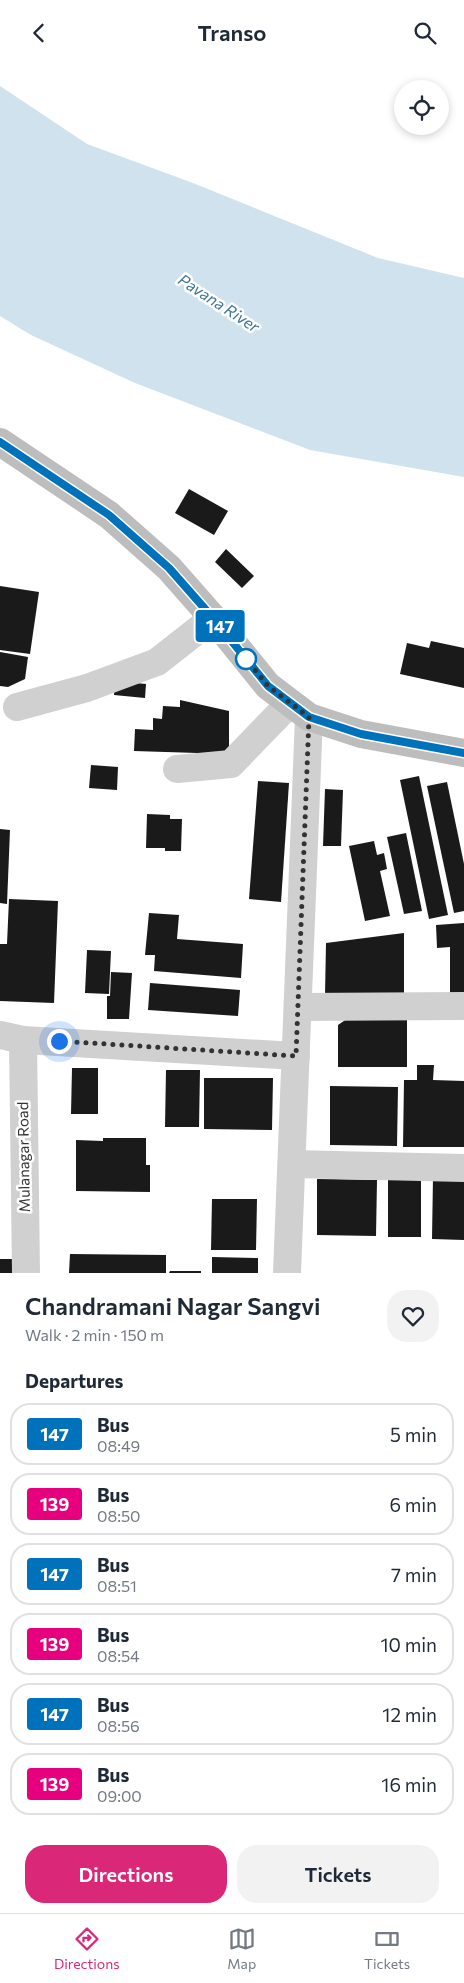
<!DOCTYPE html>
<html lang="en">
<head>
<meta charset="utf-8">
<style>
  body { margin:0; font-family:Commissioner,sans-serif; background:#f2f2f3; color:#1f2937; height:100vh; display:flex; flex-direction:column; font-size:19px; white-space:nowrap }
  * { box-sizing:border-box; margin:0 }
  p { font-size:16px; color:#747a83 }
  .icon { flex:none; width:28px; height:28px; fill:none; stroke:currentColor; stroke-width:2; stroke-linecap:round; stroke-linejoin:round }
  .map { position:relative; height:1208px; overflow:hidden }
  .drawer { display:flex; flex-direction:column; background:#fff; flex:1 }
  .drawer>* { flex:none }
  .badge { padding:0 10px; border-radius:4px; font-size:18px; line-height:32px }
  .controls { position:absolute; left:394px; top:15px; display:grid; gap:10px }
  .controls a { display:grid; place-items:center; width:55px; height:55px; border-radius:50%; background:#fff; box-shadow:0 2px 8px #0003; font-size:25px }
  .you { position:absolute; width:25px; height:25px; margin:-12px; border:4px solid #fff; border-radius:50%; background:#1a73e8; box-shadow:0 0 0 8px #1a73e833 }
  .map>.badge { position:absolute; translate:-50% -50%; box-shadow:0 0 0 2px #fff }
  h2 { padding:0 25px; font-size:19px; line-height:45px }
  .round { display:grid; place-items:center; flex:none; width:52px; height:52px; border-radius:20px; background:#f2f2f3 }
  .head { display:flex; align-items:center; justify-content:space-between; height:85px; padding:0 25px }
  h1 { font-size:24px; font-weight:600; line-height:38px }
  .primary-button { display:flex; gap:10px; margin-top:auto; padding:10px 25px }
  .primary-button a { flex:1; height:58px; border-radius:20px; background:#db2777; color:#fff; font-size:20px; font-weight:600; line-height:58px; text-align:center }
  .primary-button a+a { background:#f2f2f3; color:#1f2937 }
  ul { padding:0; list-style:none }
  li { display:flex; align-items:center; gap:15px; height:62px; margin:0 10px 8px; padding:0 15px; border:2px solid #e0e1e3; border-radius:20px }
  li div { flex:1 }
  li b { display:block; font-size:19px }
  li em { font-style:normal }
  li .badge { min-width:55px; font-weight:700; text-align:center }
  header { display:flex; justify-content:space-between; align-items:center; height:65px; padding:0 25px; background:#fff; font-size:22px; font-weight:600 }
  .dock { display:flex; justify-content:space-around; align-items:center; height:70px; border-top:1px solid #e0e1e3; background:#fff; font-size:14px; color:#747a83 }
  .dock a { display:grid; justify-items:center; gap:2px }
  .dock .current { color:#db2777 }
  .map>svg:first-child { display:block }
  .water { fill:#cfe2ee }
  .building { fill:#1a1a1a }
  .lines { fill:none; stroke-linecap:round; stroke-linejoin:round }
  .street { stroke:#d0d0d0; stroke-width:28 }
  .secondary { stroke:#bdbdbd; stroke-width:28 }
  .line-casing { stroke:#fff; stroke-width:11 }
  .line { stroke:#0072bc; stroke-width:8 }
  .walk { stroke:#333; stroke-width:5; stroke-dasharray:0 9 }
  .stop-dot { fill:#fff; stroke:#0072bc; stroke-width:2.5 }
  .labels { text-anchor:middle; stroke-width:5; stroke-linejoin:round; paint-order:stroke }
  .street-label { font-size:15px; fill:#333; stroke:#fff }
  .water-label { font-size:16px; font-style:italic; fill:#3f7597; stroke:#fff }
</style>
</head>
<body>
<header><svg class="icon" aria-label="back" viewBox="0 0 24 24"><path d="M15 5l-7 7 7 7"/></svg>Transo<svg class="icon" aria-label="search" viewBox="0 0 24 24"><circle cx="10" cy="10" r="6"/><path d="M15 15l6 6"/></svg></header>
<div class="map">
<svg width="464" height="1208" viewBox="0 0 464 1208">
  <rect width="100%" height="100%" fill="#fff"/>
  <path class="water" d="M 0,21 L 87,79 L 193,118 L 378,193 L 464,213 L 464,412 L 310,385 L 135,318 L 31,270 L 0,251 Z"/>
  <g class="building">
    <path d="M 189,424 L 228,446 L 214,470 L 175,448 Z"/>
    <path d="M 226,484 L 254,511 L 242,523 L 215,497 Z"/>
    <path d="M 0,521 L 39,527 L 30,589 L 0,585 Z"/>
    <path d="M 431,576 L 464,583 L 464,623 L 400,609 L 407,578 L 429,583 Z"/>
    <path d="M 0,587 L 28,592 L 25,614 L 8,622 L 0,621 Z"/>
    <path d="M 115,616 L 146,619 L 145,633 L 114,630 Z"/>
    <path d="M 180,635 L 229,646 L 229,689 L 134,686 L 135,664 L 153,665 L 153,653 L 162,654 L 163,641 L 180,642 Z"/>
    <path d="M 91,700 L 118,702 L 117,725 L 89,723 Z"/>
    <path d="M 419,711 L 448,850 L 429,854 L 400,715 Z"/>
    <path d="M 258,716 L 289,718 L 281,837 L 249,834 Z"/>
    <path d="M 447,717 L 464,799 L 464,846 L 454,848 L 427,721 Z"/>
    <path d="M 325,724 L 343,725 L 341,781 L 323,781 Z"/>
    <path d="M 147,749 L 170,750 L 170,754 L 182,754 L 181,786 L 165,786 L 165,783 L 146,783 Z"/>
    <path d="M 0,764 L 10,765 L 7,839 L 0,838 Z"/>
    <path d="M 406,768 L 422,846 L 404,849 L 387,772 Z"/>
    <path d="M 374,776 L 377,790 L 384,788 L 387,804 L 380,806 L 390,851 L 365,856 L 349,781 Z"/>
    <path d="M 9,834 L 58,836 L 54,938 L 0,936 L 0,879 L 7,879 Z"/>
    <path d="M 149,848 L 179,850 L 177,874 L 243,879 L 241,913 L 154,906 L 155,890 L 145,890 Z"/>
    <path d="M 464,858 L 464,928 L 450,928 L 450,882 L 437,883 L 436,860 Z"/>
    <path d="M 404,868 L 404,930 L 325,930 L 326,878 Z"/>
    <path d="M 87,885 L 111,886 L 109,929 L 85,928 Z"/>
    <path d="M 111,907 L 132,908 L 129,954 L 107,954 L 107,931 L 110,931 Z"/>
    <path d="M 150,918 L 240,925 L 238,951 L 148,945 Z"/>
    <path d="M 357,947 L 407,947 L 407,1002 L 338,1002 L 338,960 Z"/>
    <path d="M 417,1000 L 434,1000 L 433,1015 L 464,1016 L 464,1082 L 403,1082 L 404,1015 L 417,1015 Z"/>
    <path d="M 72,1003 L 98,1003 L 98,1049 L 71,1049 Z"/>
    <path d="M 166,1005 L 200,1005 L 199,1062 L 165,1062 Z"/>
    <path d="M 204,1013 L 273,1013 L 272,1065 L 204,1064 Z"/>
    <path d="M 330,1021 L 398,1022 L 397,1081 L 330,1080 Z"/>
    <path d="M 103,1073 L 146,1073 L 146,1100 L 150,1100 L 150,1127 L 76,1126 L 76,1075 L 103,1076 Z"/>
    <rect x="388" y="1112" width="33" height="60"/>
    <path d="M 433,1112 L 464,1112 L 464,1175 L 432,1174 Z"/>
    <path d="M 317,1114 L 377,1115 L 376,1171 L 317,1170 Z"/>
    <path d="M 212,1134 L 257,1134 L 256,1185 L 211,1185 Z"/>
    <path d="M 70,1189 L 166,1190 L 166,1208 L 69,1208 Z"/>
    <path d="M 212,1192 L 258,1193 L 258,1208 L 212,1208 Z"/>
    <rect x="0" y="1194" width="12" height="14"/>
    <path d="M 170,1206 L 201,1206 L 201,1208 L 169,1208 Z"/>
  </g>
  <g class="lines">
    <g class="street">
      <path d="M 17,642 L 87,623 L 157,597 L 213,553"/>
      <path d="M 177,704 L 231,699 L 290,638"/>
      <path d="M 298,942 L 464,941"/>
      <path d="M 0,970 L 23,975 L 296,991"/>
      <path d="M 23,975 L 26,1208"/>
      <path d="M 292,1099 L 464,1103"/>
      <path d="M 287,1208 L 309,652"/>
    </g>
    <path class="secondary" d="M 0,377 L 109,450 L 169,503 L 213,553 L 268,621 L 309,652 L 361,669 L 464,688"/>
  </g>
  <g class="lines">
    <defs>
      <path id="line" d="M 0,377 L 109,450 L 169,503 L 213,553 L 268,621 L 309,652 L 361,669 L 464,688"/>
    </defs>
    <use href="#line" class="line-casing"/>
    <use href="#line" class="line"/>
    <path class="walk" d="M 59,976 L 296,991 L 309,652 L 268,621 L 246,594"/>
  </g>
  <circle class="stop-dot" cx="246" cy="594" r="10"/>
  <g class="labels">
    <g class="street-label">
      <text transform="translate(24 1092) rotate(-91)" y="5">Mulanagar Road</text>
    </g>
    <g class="water-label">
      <text transform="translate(219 238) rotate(33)" y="6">Pavana River</text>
    </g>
  </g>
</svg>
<div class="controls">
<a><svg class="icon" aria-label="locate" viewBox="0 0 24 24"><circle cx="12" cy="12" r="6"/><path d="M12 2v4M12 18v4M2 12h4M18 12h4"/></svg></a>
</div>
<div class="you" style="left:59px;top:976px"></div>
<b class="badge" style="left:220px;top:561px;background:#0072bc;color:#fff">147</b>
</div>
<section class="drawer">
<div class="head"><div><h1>Chandramani Nagar Sangvi</h1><p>Walk · 2 min · 150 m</p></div><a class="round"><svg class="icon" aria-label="heart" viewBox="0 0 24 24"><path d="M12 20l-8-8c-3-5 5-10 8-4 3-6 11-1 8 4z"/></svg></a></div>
<h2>Departures</h2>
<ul>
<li><span class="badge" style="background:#0072bc;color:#fff">147</span><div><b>Bus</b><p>08:49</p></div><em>5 min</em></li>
<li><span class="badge" style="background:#e6007e;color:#fff">139</span><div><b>Bus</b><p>08:50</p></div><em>6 min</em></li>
<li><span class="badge" style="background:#0072bc;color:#fff">147</span><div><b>Bus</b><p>08:51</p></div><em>7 min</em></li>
<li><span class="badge" style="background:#e6007e;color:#fff">139</span><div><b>Bus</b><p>08:54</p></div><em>10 min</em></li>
<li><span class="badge" style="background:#0072bc;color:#fff">147</span><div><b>Bus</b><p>08:56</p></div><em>12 min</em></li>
<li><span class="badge" style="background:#e6007e;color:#fff">139</span><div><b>Bus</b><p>09:00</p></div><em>16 min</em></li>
</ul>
<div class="primary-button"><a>Directions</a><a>Tickets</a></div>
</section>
<nav class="dock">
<a class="current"><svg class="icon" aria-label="directions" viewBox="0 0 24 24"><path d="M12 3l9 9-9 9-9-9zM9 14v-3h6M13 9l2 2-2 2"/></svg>Directions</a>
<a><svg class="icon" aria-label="map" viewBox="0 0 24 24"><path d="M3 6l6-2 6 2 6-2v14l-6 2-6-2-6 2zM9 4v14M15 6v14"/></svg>Map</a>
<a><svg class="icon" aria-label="tickets" viewBox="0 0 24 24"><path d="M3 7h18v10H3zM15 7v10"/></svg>Tickets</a>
</nav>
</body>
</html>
